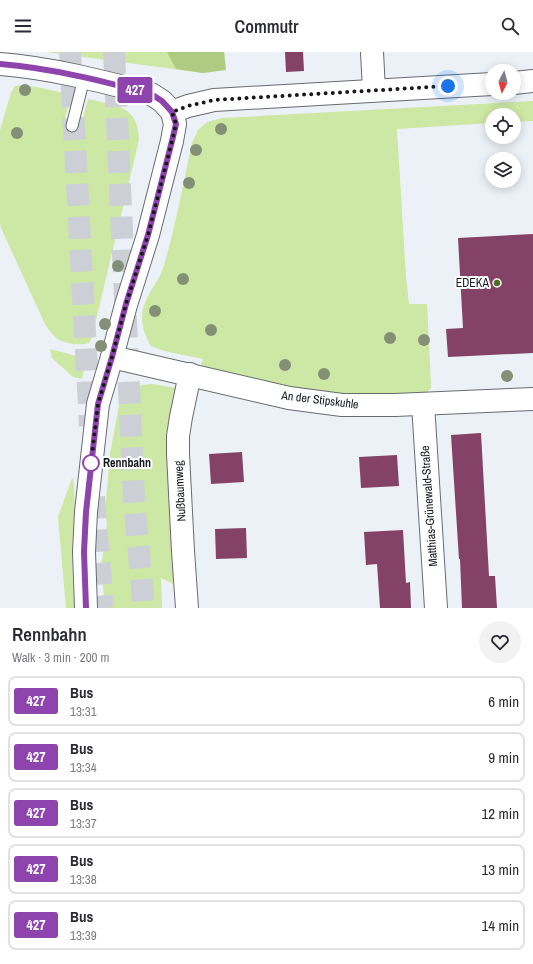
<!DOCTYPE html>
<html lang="en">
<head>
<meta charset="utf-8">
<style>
  body { margin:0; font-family:"Archivo Narrow",sans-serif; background:#f2f2f3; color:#2b2b33; height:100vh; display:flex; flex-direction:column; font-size:15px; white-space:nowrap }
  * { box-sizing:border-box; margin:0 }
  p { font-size:13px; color:#7c7c81 }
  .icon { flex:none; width:22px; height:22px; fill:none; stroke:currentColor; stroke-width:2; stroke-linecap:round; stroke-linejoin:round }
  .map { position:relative; height:556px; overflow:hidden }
  .side { display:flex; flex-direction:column; background:#fff; flex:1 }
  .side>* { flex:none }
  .badge { padding:0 8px; border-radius:3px; font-size:14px; line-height:26px }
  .needle { width:26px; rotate:186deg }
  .fabs { position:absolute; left:485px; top:12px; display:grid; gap:8px }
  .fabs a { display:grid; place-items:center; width:36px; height:36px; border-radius:50%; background:#fff; box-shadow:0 2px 10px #0003; font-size:20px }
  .you { position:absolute; width:20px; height:20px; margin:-10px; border:3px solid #fff; border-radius:50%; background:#1a73e8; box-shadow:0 0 0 6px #1a73e833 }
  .map>.badge { position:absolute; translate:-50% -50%; box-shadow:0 0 0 2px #fff }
  .round { display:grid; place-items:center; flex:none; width:42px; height:42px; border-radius:21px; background:#f2f2f3 }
  .head { display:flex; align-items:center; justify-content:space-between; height:68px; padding:0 12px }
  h1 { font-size:19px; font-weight:600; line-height:30px }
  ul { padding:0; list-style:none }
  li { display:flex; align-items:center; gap:12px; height:50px; margin:0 8px 6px; padding:0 4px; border:2px solid #e1e1e2; border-radius:8px }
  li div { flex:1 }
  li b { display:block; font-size:15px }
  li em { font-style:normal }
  li .badge { min-width:44px; font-weight:700; text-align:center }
  header { display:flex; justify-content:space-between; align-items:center; height:52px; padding:0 12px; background:#fff; font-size:18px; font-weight:600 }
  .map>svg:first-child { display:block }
  .green { fill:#cde7a5 }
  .forest { fill:#afcb82 }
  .building { fill:#834266 }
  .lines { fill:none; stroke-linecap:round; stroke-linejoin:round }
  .highway-tunnel { stroke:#ccd0d6; stroke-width:22; stroke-dasharray:22 11; stroke-linecap:butt }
  .lane-casing { stroke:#676b70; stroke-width:13 }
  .street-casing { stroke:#676b70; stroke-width:24 }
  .secondary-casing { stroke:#676b70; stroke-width:24 }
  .lane { stroke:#fff; stroke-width:11 }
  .street { stroke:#fff; stroke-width:22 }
  .secondary { stroke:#fff; stroke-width:22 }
  .tree { fill:#849075 }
  .line-casing { stroke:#fff; stroke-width:9 }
  .line { stroke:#8e44ad; stroke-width:6 }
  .walk { stroke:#16181a; stroke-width:4; stroke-dasharray:0 7.2 }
  .poi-dot { fill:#4f6f26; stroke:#fdfeff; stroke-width:1.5 }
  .stop-dot { fill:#fff; stroke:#8e44ad; stroke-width:2 }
  .labels { text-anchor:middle; stroke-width:4; stroke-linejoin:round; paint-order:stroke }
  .poi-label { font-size:12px; fill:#16181a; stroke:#fdfeff; text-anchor:end }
  .street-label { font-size:12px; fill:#16181a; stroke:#fdfeff }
  .stop-label { font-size:12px; font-weight:bold; fill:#16181a; stroke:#fdfeff; text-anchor:start }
</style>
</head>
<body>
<header><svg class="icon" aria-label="menu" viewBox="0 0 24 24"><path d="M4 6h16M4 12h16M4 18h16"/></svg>Commutr<svg class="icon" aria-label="search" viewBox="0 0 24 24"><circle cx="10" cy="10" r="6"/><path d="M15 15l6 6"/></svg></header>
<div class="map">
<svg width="533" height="556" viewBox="0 0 533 556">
  <rect width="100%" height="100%" fill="#ecf1f7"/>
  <g class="green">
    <path d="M 47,0 L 224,0 L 226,18 L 203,21 Z"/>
    <path d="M 24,33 L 42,36 L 71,43 L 64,71 L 80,76 L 88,47 C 117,54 138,53 139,88 L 92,285 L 89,291 C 78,294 61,292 53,283 C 50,280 48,276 45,272 L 1,176 L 0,171 L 0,78 L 11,41 L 15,34 Z"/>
    <path d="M 533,49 L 533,69 L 514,70 L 514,63 L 492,63 L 492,71 L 397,77 L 406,225 L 409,252 L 427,252 L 431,331 L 431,336 L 427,340 L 422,342 L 357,344 L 310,340 L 200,315 L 203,307 L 164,299 L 151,294 C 144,282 140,270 143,257 C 147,240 160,229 164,213 C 176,173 183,132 192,91 L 198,78 L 207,70 L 223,66 Z"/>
    <path d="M 50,297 L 80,305 L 86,308 L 82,327 L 73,325 L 52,306 Z"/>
    <path d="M 152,332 L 177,336 L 179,535 L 161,526 L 162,556 L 105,556 L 101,513 L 106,486 L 107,471 L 105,461 L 110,402 L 119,353 L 124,343 L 132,335 L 141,333 Z"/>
    <path d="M 72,426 L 73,427 C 76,445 74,463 73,482 C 72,506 72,532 75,556 L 66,556 L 58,465 Z"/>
  </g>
  <path class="forest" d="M 167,0 L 224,0 L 226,18 L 203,21 L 176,17 Z"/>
  <g class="building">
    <path d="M 285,0 L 303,0 L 304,19 L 286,20 Z"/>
    <path d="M 533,182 L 533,301 L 448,305 L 446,277 L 463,276 L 458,186 Z"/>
    <path d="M 481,381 L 489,524 L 495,524 L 497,556 L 462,556 L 460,507 L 459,507 L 451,383 Z"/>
    <path d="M 242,400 L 244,430 L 211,432 L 209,402 Z"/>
    <path d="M 397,403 L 399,434 L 361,436 L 359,405 Z"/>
    <path d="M 246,476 L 247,506 L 216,507 L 215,477 Z"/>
    <path d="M 403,478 L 406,531 L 410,530 L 411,556 L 380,556 L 377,512 L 366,513 L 364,480 Z"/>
  </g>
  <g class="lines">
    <g class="highway-tunnel">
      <path d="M 70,0 L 90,374"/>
      <path d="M 114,0 L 134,449 L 144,556"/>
      <path d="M 94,445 L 103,556"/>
    </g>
    <defs>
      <path id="lane" d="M 72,74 L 84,26"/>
      <g id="street">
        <path d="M 372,0 L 374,38"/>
        <path d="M 514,31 L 533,29"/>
        <path d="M 172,60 L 188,54 L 214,48 L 492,32"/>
        <path d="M 112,305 L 289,346 L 342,353 L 395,353 L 533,347"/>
        <path d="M 423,352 L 436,556"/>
        <path d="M 187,556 L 183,499 L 178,402 L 178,384 L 181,365 L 190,322"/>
      </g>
      <path id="secondary" d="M 0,12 C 51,16 101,29 151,42 L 162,49 L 172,60 L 175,72 L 172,89 L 148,183 L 126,253 L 112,305 L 98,352 L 86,460 L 84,500 L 86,556"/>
    </defs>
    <use href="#lane" class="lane-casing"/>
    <use href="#street" class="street-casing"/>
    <use href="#secondary" class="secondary-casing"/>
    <use href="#lane" class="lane"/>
    <use href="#street" class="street"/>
    <use href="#secondary" class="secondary"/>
  </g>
  <g class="tree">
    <circle cx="25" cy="38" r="6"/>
    <circle cx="221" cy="77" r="6"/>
    <circle cx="17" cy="81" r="6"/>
    <circle cx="196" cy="98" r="6"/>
    <circle cx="189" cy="131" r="6"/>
    <circle cx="118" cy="214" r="6"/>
    <circle cx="183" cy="227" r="6"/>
    <circle cx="155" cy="259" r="6"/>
    <circle cx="105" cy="272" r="6"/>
    <circle cx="211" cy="278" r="6"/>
    <circle cx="390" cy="286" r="6"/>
    <circle cx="424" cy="288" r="6"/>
    <circle cx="101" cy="294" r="6"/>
    <circle cx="285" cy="313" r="6"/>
    <circle cx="324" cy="322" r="6"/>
    <circle cx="507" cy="324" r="6"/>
  </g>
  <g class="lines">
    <defs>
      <path id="line" d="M 0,12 C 51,16 102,29 151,42 L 162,49 L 172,60 L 176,72 L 172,89 L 148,183 L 126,252 L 112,305 L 98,352 L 86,460 L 84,500 L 86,556"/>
    </defs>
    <use href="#line" class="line-casing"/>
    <use href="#line" class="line"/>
    <path class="walk" d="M 91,411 L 98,352 L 112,305 L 126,252 L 148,183 L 172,89 L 176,72 L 172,60 L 188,54 L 214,48 L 448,34"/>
  </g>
  <circle class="poi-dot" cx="497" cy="231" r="4"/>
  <circle class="stop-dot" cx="91" cy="411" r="8"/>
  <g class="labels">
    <g class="poi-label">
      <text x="489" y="235">EDEKA</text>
    </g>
    <g class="street-label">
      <text transform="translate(320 348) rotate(7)" y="4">An der Stipskuhle</text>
      <text transform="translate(180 439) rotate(-93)" y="4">Nußbaumweg</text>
      <text transform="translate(429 454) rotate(-94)" y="4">Matthias-Grünewald-Straße</text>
    </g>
    <g class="stop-label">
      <text x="103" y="415">Rennbahn</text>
    </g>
  </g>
</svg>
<div class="fabs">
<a><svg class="needle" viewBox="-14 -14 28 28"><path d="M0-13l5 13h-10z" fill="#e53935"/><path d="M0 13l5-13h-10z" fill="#7c7c81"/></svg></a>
<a><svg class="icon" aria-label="locate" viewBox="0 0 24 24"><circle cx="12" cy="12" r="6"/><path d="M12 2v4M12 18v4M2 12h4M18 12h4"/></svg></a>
<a><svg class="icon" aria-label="layers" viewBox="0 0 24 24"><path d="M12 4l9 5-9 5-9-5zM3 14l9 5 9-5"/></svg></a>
</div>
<div class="you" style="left:448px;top:34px"></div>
<b class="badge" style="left:135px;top:38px;background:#8e44ad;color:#fff">427</b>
</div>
<section class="side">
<div class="head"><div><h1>Rennbahn</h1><p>Walk · 3 min · 200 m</p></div><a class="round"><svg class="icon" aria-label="heart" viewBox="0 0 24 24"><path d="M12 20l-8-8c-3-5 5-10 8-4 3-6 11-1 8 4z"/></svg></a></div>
<ul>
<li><span class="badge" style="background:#8e44ad;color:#fff">427</span><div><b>Bus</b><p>13:31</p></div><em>6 min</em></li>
<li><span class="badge" style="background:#8e44ad;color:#fff">427</span><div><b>Bus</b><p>13:34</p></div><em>9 min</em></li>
<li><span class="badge" style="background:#8e44ad;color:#fff">427</span><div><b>Bus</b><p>13:37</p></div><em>12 min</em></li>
<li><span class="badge" style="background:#8e44ad;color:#fff">427</span><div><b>Bus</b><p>13:38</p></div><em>13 min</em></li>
<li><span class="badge" style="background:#8e44ad;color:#fff">427</span><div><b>Bus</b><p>13:39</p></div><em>14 min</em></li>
</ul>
</section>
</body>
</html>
